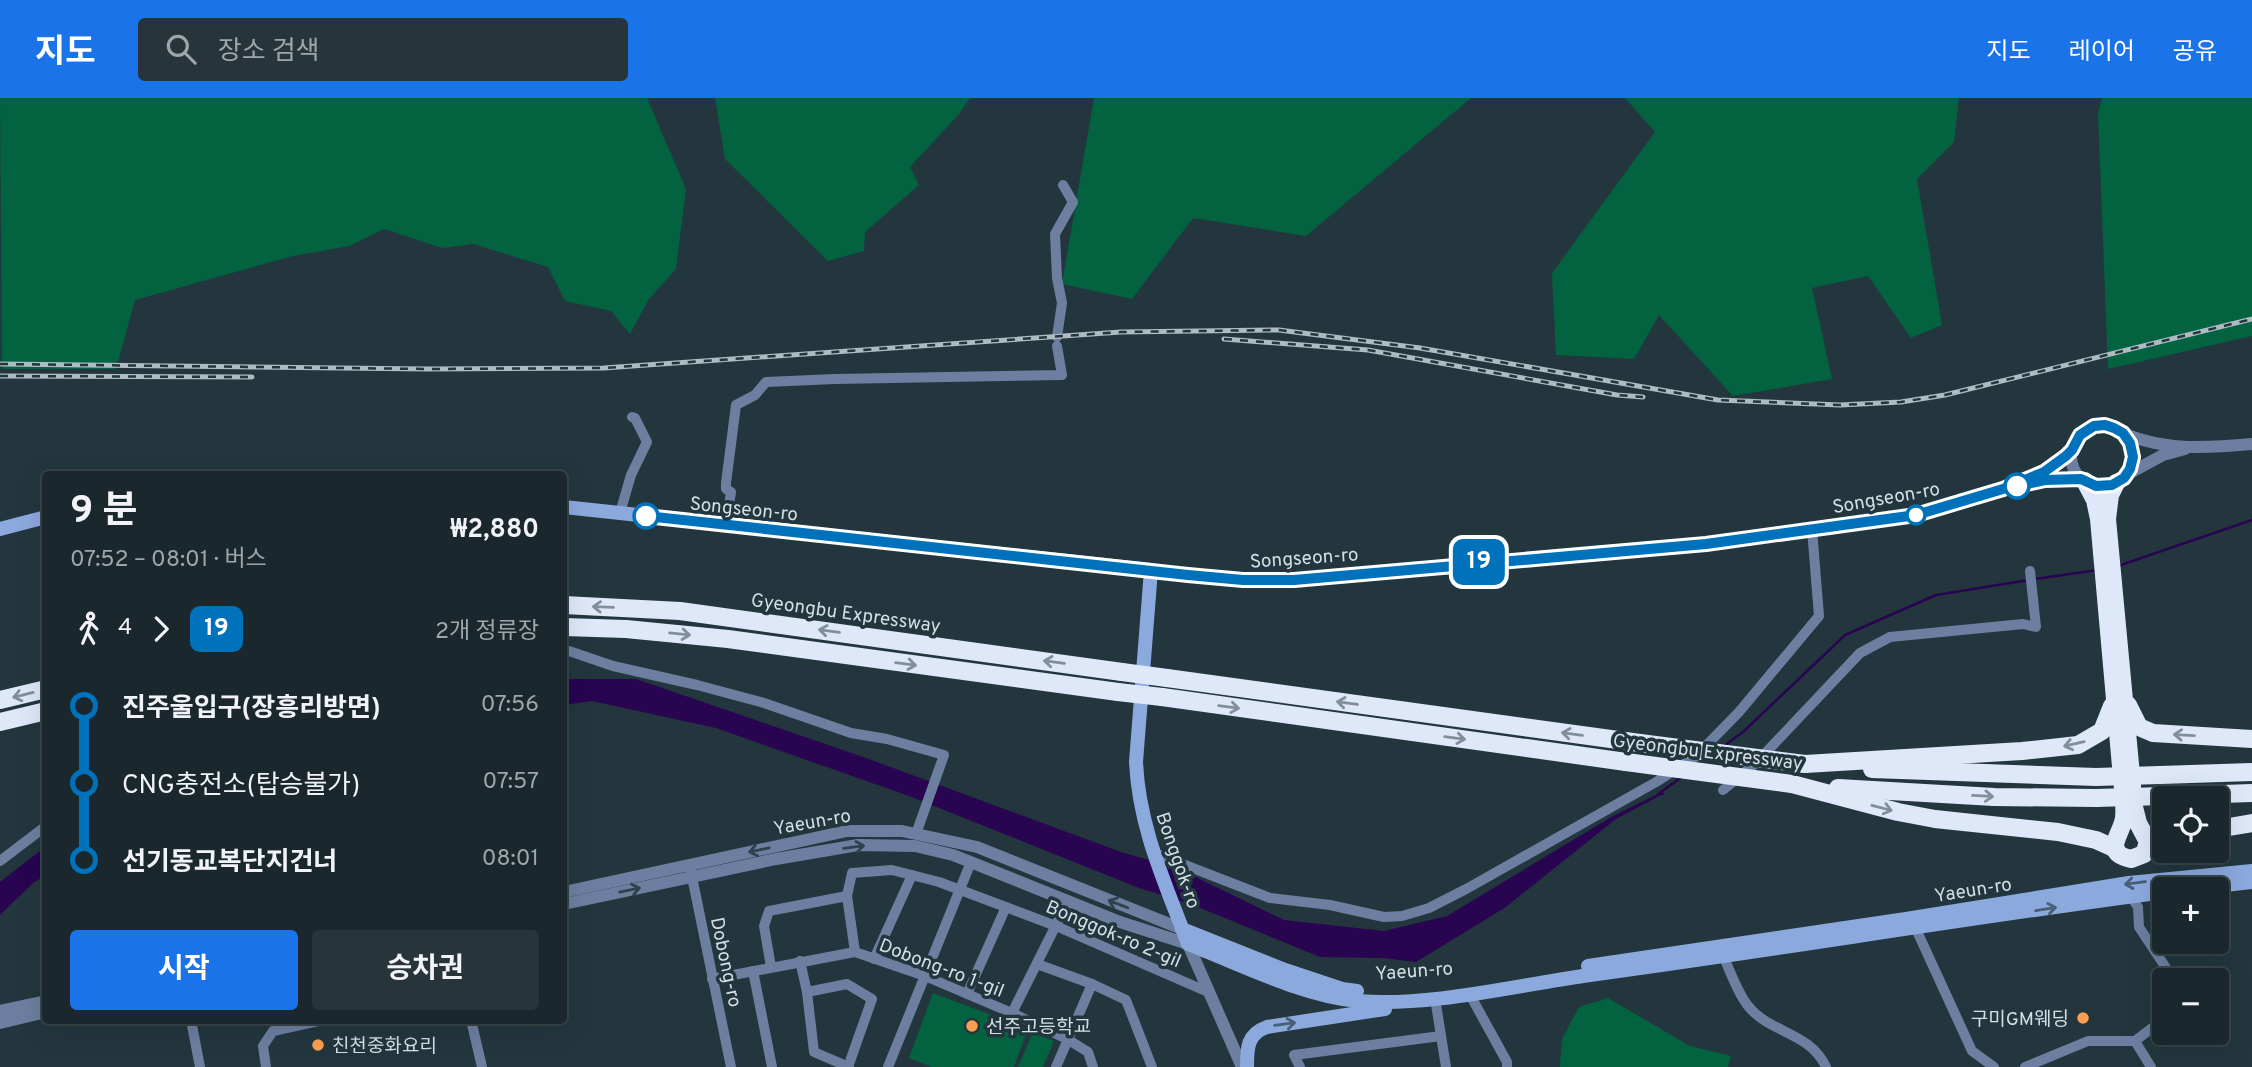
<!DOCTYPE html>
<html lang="ko">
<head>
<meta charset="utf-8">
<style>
  body { margin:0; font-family:Overpass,"Noto Sans KR",sans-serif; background:#27343a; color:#f1f3f6; height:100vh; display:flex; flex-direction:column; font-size:26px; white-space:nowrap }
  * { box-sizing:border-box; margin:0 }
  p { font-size:23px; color:#9fa6aa }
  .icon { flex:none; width:38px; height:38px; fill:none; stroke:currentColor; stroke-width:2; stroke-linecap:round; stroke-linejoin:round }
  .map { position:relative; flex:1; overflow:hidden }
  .panel { position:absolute; left:42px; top:373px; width:525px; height:553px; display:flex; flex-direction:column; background:#1a282e; border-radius:7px; box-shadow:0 7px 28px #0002,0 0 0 2px #38444a }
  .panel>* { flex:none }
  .badge { padding:0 14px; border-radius:10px; font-size:24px; line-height:46px }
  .tools { position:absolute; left:2152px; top:688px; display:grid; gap:14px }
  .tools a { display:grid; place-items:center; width:77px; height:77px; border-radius:7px; background:#1a282e; box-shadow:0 7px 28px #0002,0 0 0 2px #38444a; font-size:35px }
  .map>.badge { position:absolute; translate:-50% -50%; box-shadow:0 0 0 4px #fff }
  .legs { display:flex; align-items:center; gap:10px; height:77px; padding:0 28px; font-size:23px }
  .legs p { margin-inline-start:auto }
  .headline { display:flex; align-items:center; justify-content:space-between; height:119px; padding:0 28px }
  h1 { font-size:38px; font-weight:700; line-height:52px }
  .primary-button { display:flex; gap:14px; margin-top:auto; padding:14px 28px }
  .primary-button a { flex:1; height:80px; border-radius:7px; background:#1a73e8; color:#fff; font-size:28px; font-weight:700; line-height:80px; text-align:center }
  .primary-button a+a { background:#27343a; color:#f1f3f6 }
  ul { padding:0 28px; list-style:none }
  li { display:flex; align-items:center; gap:24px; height:77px; font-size:26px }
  li i { display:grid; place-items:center; width:10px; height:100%; margin:0 9px; background:currentColor }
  li i::after { content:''; width:18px; height:18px; margin:-9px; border:5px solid; border-radius:50%; background:#1a282e }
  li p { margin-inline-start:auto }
  li:first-child i { background:linear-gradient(#0000 50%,currentColor 0) }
  li:last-child i { background:linear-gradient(currentColor 50%,#0000 0) }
  header { display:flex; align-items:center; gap:42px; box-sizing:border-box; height:98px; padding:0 35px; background:#1a73e8; color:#fff }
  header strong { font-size:33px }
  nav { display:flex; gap:38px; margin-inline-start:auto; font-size:24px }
  .search { width:490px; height:63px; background:#27343a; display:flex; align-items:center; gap:18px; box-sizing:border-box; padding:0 24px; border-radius:7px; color:#9fa6aa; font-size:26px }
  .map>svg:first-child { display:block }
  .green { fill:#036340 }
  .water { fill:#280451 }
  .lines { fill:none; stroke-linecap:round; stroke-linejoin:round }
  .stream { stroke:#280451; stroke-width:2.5 }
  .minor { stroke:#6c7fa0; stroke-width:10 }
  .tertiary { stroke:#6c7fa0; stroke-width:12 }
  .secondary { stroke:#8ca9de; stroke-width:14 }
  .motorway { stroke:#dfe8f9; stroke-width:18 }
  .rail-casing { stroke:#aebbc1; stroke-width:5 }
  .rail { stroke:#23363e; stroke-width:2.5; stroke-dasharray:8; stroke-linecap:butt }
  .motorway-bridge { stroke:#dfe8f9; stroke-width:18 }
  .oneway { stroke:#818f9c }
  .oneway2 { stroke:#2e414d }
  .oneway3 { stroke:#485e76 }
  .line-1-casing { stroke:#fff; stroke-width:16 }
  .line-1 { stroke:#0072bc; stroke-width:10 }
  .stop-1-dot { fill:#fff; stroke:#0072bc; stroke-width:3.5 }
  .poi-dot { fill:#fb9e50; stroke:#23363e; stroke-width:2.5 }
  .labels { text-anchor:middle; stroke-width:7; stroke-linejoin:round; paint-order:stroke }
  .street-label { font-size:19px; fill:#d3dfe4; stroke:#23363e }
  .poi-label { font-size:19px; fill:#d3dfe4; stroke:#23363e; text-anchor:start }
</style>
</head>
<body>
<header>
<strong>지도</strong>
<div class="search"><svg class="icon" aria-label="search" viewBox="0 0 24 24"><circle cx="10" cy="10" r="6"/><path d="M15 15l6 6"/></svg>장소 검색</div>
<nav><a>지도</a><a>레이어</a><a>공유</a></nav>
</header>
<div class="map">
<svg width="2252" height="969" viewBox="0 0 2252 969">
  <rect width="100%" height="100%" fill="#23363e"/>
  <g class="green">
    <path d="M 0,0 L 647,0 L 686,91 L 676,171 L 649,201 L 630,236 L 611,213 L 565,203 L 548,169 L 473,146 L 442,150 L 384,131 L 349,148 L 293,158 L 135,202 L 116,271 L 2,271 Z"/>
    <path d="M 715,0 L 970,0 L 959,16 L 910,69 L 919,87 L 865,134 L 864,153 L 828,163 L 725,61 Z"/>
    <path d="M 1094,0 L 1471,0 L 1306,138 L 1193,120 L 1132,201 L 1062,186 Z"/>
    <path d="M 1625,0 L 1959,0 L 1954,44 L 1917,81 L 1942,227 L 1911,240 L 1868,178 L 1812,190 L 1832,281 L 1733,298 L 1659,217 L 1634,261 L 1556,257 L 1552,175 L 1655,34 Z"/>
    <path d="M 2102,0 L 2252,0 L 2252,238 L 2108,271 L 2098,15 Z"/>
    <path d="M 933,895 L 1028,931 L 1014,969 L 932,969 L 909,960 Z"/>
    <path d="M 1608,900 L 1690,948 L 1731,958 L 1728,969 L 1560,969 L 1562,941 L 1579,909 Z"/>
    <path d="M 1033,934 L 1054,943 L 1043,969 L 1018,969 Z"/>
  </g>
  <g class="water">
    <path d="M 564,581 L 636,581 L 866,660 L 1121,754 L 1177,770 L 1284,822 L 1384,833 L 1447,818 L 1613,718 L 1658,696 L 1663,696 L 1616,721 L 1506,809 L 1416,864 L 1383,860 L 1320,859 L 1193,807 L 1139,790 L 909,698 L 716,630 L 592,603 L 564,607 Z"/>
    <path d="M 45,749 L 45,778 L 34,784 L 0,817 L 0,784 Z"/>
  </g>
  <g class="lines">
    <g class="stream">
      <path d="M 2118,468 L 2252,422"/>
      <path d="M 2035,481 L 2098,472"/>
      <path d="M 1724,648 L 1744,633 L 1845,537 L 1936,497 L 2029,482"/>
      <path d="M 1663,696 L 1658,696 L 1682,679"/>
    </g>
    <g class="minor">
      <path d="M 1057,239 L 1062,205 L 1057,180 L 1055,136 L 1073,104 L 1063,87"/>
      <path d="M 620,415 L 631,377 L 647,344 L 635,320 L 632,319"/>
      <path d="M 726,427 L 731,394 L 726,391 L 726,385 L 736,307 L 755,297 L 766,284 L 835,281 L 1062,277 L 1057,248"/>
      <path d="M 564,556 L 569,553 L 613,568 L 697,587 L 764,605 L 851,635 L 887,641 L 944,657 L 916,736"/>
      <path d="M 1723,692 L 1756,665 L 1860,555 L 1890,539 L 2023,526 L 2036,529 L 2030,473"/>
      <path d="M 1154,755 L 1270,800 L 1330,807 L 1384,819 L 1402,818 L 1429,810 L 1468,790 L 1656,684 L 1695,659 L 1739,614 L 1819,518 L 1812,431"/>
      <path d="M 0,763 L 46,728"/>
      <path d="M 691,774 L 731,969"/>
      <path d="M 2131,799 L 2138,809 L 2139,829 L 2174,882"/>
      <path d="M 1916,831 L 1972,953 L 1994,969"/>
      <path d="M 855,854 L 847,798 L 852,775 L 892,772 L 939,784 L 1056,828 L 1208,894"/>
      <path d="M 1722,855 C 1729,870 1738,897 1749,909 C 1770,935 1810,934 1826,969"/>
      <path d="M 874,861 L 912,777"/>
      <path d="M 800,863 L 807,894 L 814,954 L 849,969"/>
      <path d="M 1037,866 L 1092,886 L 1056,969"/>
      <path d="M 771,869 L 764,828 L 769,813 L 847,798"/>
      <path d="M 753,873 L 772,969"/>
      <path d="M 712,881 L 855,854 L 925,878 L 1012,915 L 1067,941 L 1088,954 L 1093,969"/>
      <path d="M 1092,886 L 1126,902 L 1152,969"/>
      <path d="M 807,894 L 847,886 L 872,901 L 848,969"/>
      <path d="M 1469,895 L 1507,964 L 1507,969"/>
      <path d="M 967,896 L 1006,809"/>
      <path d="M 1435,900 L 1446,969"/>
      <path d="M 1012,915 L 1068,803"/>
      <path d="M 191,922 L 200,969"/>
      <path d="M 471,922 L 482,969"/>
      <path d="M 2135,943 L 2165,920"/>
      <path d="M 266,969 L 263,948 L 273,933 L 323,922"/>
      <path d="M 888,969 L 971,764"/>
      <path d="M 1300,969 L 1294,957 L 1441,938"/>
      <path d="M 2025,969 L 2088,943 L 2135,943 L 2151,969"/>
    </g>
    <g class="tertiary">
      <circle cx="2102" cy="358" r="31"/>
      <path d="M 2125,336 C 2166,353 2209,350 2252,346"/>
      <path d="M 2126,377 L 2163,357 L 2185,351"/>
      <path d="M 2029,380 L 2054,368 L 2072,352"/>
      <path d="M 1151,472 L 1243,482 L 1275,483 L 1706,446 L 1916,417 L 2032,384 L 2081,381"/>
      <path d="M 564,794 L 847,733 L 902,733 L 977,749 L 1182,831"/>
      <path d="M 564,806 L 776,761 L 858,747 L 915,748 L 953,757 L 1120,824 L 1188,846 L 1242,969"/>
      <path d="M 0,913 L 46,903"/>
      <path d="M 0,925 L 46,914"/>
    </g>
    <g class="secondary">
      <path d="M 564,409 L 1151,472 L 1136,664 C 1139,730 1165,784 1188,846 C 1240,866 1302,898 1358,903 C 1427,909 1514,888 1583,878 C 1777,852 1971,819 2165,794"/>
      <path d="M 0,431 L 46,419"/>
      <path d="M 2191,791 L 2252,784"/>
      <path d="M 1182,831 L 1285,872 L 1342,891 L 1357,893"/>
      <path d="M 1588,868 L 1906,821 L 2129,785 L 2252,773"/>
      <path d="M 1247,969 C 1247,950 1247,936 1267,929 L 1385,911"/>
    </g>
    <g class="motorway">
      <path d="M 2085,383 L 2095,402 L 2099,421 L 2123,691 C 2124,701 2125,711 2124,720 C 2122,736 2101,755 2131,761 L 2144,756 L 2148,744 L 2138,725 L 2134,709 L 2107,421 L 2110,397 L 2116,385"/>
      <path d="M 564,507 L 680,513 L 1122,574"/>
      <path d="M 564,529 L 626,531 L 728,541 L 1118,594"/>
      <path d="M 1167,580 L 1640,645"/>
      <path d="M 1162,599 L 1626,664"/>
      <path d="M 0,602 L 46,591"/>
      <path d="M 2128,607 L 2139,629 L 2153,635 L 2252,641"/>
      <path d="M 0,624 L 46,613"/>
      <path d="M 1805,666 L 2022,653 L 2078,647 L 2102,633 L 2112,608"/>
      <path d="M 1872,671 L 2096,679"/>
      <path d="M 2160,677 L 2252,674"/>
      <path d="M 1792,686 L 1898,714 L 1935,721 L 2058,734 L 2096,742 L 2116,751"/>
      <path d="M 1838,690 L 1994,699 L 2096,700"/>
      <path d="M 2163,698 L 2252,695"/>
      <path d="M 2217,731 L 2252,725"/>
      <path d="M 2146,752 L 2165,742"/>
    </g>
    <defs>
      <g id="rail">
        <path d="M 1224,241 L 1368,252 L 1617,297 L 1643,299"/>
        <path d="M 0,266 L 427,271 L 604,270 L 1121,234 L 1279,232 L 1420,250 L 1718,302 L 1840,307 L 1901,304 L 1945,297 L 2252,221"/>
        <path d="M 0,278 L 252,279"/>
      </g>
    </defs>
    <use href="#rail" class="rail-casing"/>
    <use href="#rail" class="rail"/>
    <g class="motorway-bridge">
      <path d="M 1122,574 L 1167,580"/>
      <path d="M 1118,594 L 1162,599"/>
      <path d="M 1640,645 L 1805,666"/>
      <path d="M 1626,664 L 1792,686"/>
      <path d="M 2096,679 L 2160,677"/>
      <path d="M 2096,700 L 2163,698"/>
    </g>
  </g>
  <defs><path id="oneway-shaft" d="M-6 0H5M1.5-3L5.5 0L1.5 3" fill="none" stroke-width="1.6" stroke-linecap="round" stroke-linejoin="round" transform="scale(1.75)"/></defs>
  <g class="oneway">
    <use href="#oneway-shaft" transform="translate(603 509) rotate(-178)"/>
    <use href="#oneway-shaft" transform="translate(829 533) rotate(-172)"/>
    <use href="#oneway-shaft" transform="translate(680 536) rotate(6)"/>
    <use href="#oneway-shaft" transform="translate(1054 564) rotate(-172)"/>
    <use href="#oneway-shaft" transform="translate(906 566) rotate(7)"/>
    <use href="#oneway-shaft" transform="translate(23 597) rotate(166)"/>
    <use href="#oneway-shaft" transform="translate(1347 605) rotate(-172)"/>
    <use href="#oneway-shaft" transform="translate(1229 609) rotate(8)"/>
    <use href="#oneway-shaft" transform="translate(1572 636) rotate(-172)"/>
    <use href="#oneway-shaft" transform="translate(2184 637) rotate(-177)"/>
    <use href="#oneway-shaft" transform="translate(1455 640) rotate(8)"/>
    <use href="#oneway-shaft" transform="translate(2074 646) rotate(167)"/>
    <use href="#oneway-shaft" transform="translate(1983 698) rotate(3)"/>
    <use href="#oneway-shaft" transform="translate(1882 710) rotate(15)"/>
  </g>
  <g class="oneway2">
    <use href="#oneway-shaft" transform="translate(854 749) rotate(-7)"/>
    <use href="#oneway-shaft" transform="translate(759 752) rotate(168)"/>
    <use href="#oneway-shaft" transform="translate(630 792) rotate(-12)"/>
    <use href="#oneway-shaft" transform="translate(1118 806) rotate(-159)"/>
  </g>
  <g class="oneway3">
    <use href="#oneway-shaft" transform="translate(2135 785) rotate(173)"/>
    <use href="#oneway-shaft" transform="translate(2046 811) rotate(-9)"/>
    <use href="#oneway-shaft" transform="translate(1285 926) rotate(-7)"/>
  </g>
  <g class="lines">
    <defs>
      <path id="line-1" d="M 646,418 L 1188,477 L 1243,482 L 1294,482 L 1706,446 L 1916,417 L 2003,391 L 2044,374 L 2066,358 L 2072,352 L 2080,337 L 2094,328 L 2105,327 L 2114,330 L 2123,335 L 2130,345 L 2133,359 L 2130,371 L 2124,380 L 2112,387 L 2096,388 L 2081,381 L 2045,382 L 2017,388"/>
    </defs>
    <use href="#line-1" class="line-1-casing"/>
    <use href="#line-1" class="line-1"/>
  </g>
  <g class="stop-1-dot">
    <circle cx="2017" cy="388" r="12"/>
    <circle cx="1916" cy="417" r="9"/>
    <circle cx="646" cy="418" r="12"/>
  </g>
  <g class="poi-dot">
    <circle cx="2083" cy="920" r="7"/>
    <circle cx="972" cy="928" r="7"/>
    <circle cx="318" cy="947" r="7"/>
  </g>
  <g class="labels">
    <g class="street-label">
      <text transform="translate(1886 399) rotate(-10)" y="7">Songseon-ro</text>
      <text transform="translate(744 410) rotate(6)" y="7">Songseon-ro</text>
      <text transform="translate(1304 459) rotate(-4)" y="7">Songseon-ro</text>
      <text transform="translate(846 514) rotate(8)" y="7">Gyeongbu Expressway</text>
      <text transform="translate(1708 653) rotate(7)" y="7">Gyeongbu Expressway</text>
      <text transform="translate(812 723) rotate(-10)" y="7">Yaeun-ro</text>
      <text transform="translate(1179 762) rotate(71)" y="7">Bonggok-ro</text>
      <text transform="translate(1973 791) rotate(-9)" y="7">Yaeun-ro</text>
      <text transform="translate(1114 835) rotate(23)" y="7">Bonggok-ro 2-gil</text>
      <text transform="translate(727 864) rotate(78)" y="7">Dobong-ro</text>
      <text transform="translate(942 869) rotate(21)" y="7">Dobong-ro 1-gil</text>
      <text transform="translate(1414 872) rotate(-4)" y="7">Yaeun-ro</text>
    </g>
    <g class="poi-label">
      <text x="2069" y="927" text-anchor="end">구미GM웨딩</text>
      <text x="986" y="935">선주고등학교</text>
      <text x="332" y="954">친천중화요리</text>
    </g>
  </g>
</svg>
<div class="tools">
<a><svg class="icon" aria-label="locate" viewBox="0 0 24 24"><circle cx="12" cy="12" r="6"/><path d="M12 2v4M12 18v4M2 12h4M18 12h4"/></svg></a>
<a>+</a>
<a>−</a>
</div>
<b class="badge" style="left:1479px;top:464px;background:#0072bc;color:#fff">19</b>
<section class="panel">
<div class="headline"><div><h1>9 분</h1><p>07:52 – 08:01 · 버스</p></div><b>₩2,880</b></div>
<div class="legs"><svg class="icon" aria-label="walk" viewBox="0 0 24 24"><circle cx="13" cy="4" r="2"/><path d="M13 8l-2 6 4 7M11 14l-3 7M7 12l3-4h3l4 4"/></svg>4<svg class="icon" aria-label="forward" viewBox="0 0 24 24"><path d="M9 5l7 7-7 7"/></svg><b class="badge" style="background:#0072bc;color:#fff">19</b><p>2개 정류장</p></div>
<ul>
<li><i style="color:#0072bc"></i><b>진주울입구(장흥리방면)</b><p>07:56</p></li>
<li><i style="color:#0072bc"></i><span>CNG충전소(탑승불가)</span><p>07:57</p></li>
<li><i style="color:#0072bc"></i><b>선기동교복단지건너</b><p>08:01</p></li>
</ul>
<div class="primary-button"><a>시작</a><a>승차권</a></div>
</section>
</div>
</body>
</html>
